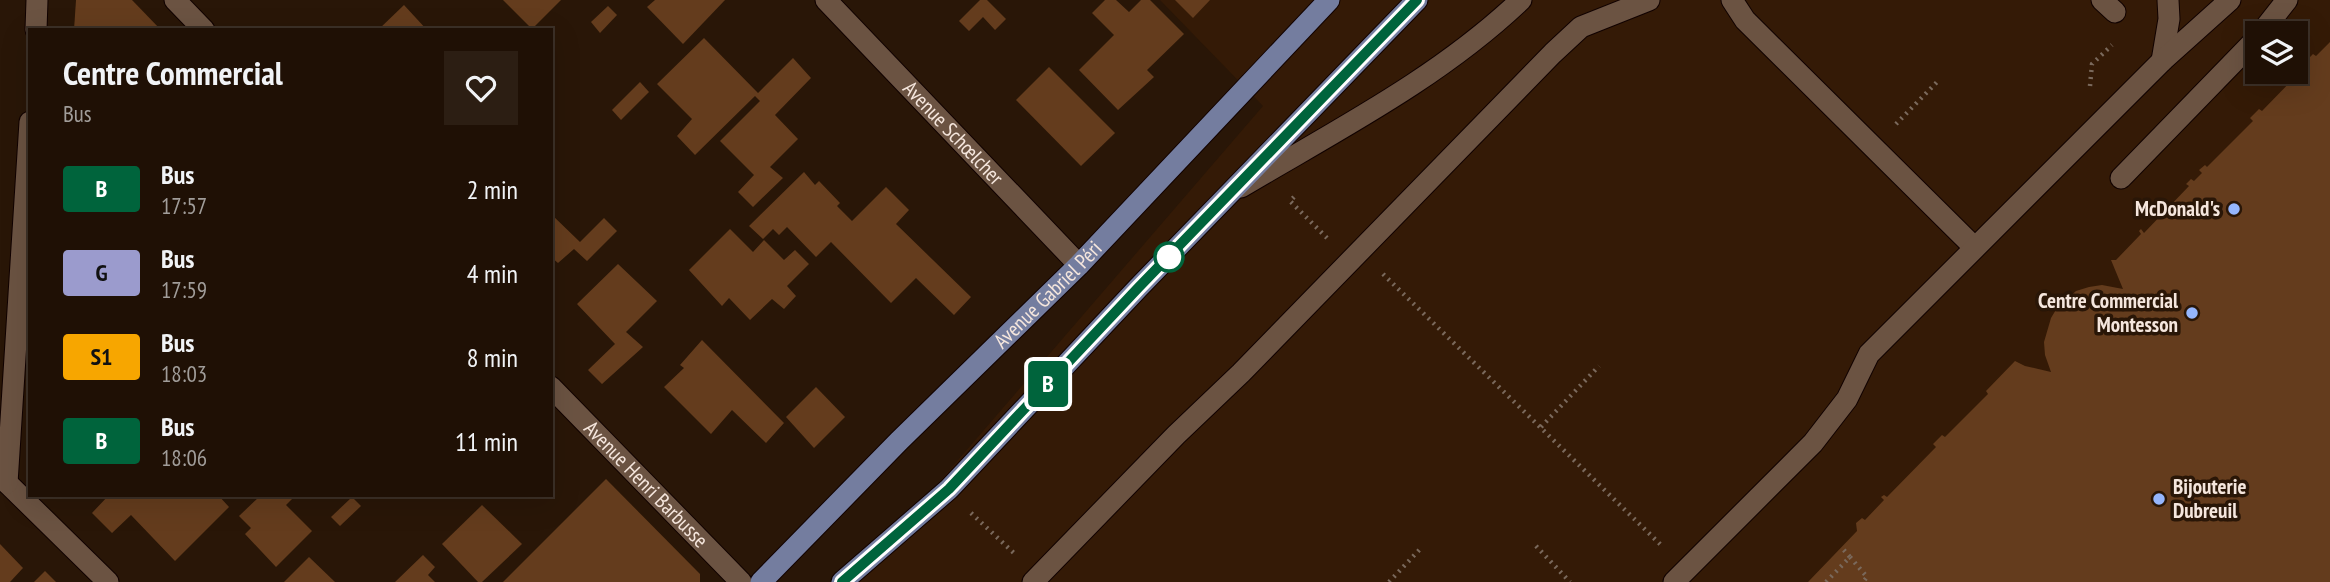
<!DOCTYPE html>
<html lang="en">
<head>
<meta charset="utf-8">
<style>
  body { margin:0; font-family:"PT Sans Narrow",sans-serif; background:#2c1e13; color:#f1f3f6; height:100vh; display:flex; flex-direction:column; font-size:26px; white-space:nowrap }
  * { box-sizing:border-box; margin:0 }
  p { font-size:23px; color:#a19d9a }
  .icon { flex:none; width:38px; height:38px; fill:none; stroke:currentColor; stroke-width:2; stroke-linecap:round; stroke-linejoin:round }
  .map { position:relative; flex:1; overflow:hidden }
  .panel { position:absolute; left:28px; top:28px; width:525px; height:469px; display:flex; flex-direction:column; background:#1f1005; border-radius:0px; box-shadow:0 7px 28px #0002,0 0 0 2px #3c3027 }
  .panel>* { flex:none }
  .badge { padding:0 14px; border-radius:5px; font-size:24px; line-height:46px }
  .tools { position:absolute; left:2245px; top:21px; display:grid; gap:14px }
  .tools a { display:grid; place-items:center; width:63px; height:63px; border-radius:0px; background:#1f1005; box-shadow:0 7px 28px #0002,0 0 0 2px #3c3027; font-size:35px }
  .map>.badge { position:absolute; translate:-50% -50%; box-shadow:0 0 0 4px #fff }
  .round { display:grid; place-items:center; flex:none; width:74px; height:74px; border-radius:0px; background:#2c1e13 }
  .head { display:flex; align-items:center; justify-content:space-between; height:119px; padding:0 35px }
  h1 { font-size:33px; font-weight:700; line-height:52px }
  ul { padding:0; list-style:none }
  li { display:flex; align-items:center; gap:21px; height:84px; padding:0 35px }
  li div { flex:1 }
  li b { display:block; font-size:26px }
  li em { font-style:normal }
  li .badge { min-width:77px; font-weight:700; text-align:center }
  .map>svg:first-child { display:block }
  .built { fill:#341a06; fill-rule:evenodd }
  .building { fill:#643c1d }
  .lines { fill:none; stroke-linecap:round; stroke-linejoin:round }
  .minor-casing { stroke:#110200; stroke-width:23 }
  .major-casing { stroke:#110200; stroke-width:23 }
  .path { stroke:#7a695c; stroke-width:4.5; stroke-dasharray:2 5; stroke-linecap:butt }
  .minor { stroke:#6b5342; stroke-width:21 }
  .major { stroke:#747d9f; stroke-width:21 }
  .line-casing { stroke:#fff; stroke-width:16 }
  .line { stroke:#00643c; stroke-width:10 }
  .poi-dot { fill:#95b6fd; stroke:#291607; stroke-width:2.5 }
  .stop-dot { fill:#fff; stroke:#00643c; stroke-width:3.5 }
  .labels { text-anchor:middle; stroke-width:7; stroke-linejoin:round; paint-order:stroke }
  .street-label { font-size:21px; fill:#f5e6dd; stroke:#291607 }
  .poi-label { font-size:21px; font-weight:bold; fill:#f5e6dd; stroke:#291607; text-anchor:end }
</style>
</head>
<body>
<div class="map">
<svg width="2330" height="582" viewBox="0 0 2330 582">
  <rect width="100%" height="100%" fill="#291607"/>
  <path class="built" d="M 1160,0 L 2330,0 L 2330,582 L 853,582 L 1263,106 ZM 2258,33 L 2296,33 L 2296,72 L 2258,72 Z"/>
  <g class="building">
    <path d="M 76,0 L 132,0 L 161,30 L 74,30 Z"/>
    <path d="M 503,0 L 561,0 L 532,29 Z"/>
    <path d="M 655,0 L 725,0 L 683,44 L 647,7 Z"/>
    <path d="M 980,0 L 987,0 L 1006,19 L 995,30 L 983,17 L 969,31 L 959,21 Z"/>
    <path d="M 1105,0 L 1116,0 L 1129,12 L 1141,0 L 1150,0 L 1184,34 L 1147,70 L 1154,77 L 1118,110 L 1079,70 L 1114,35 L 1092,13 Z"/>
    <path d="M 1175,0 L 1210,0 L 1193,18 Z"/>
    <path d="M 404,5 L 427,30 L 378,30 Z"/>
    <path d="M 608,6 L 617,15 L 600,33 L 591,22 Z"/>
    <path d="M 704,38 L 758,93 L 793,58 L 811,78 L 775,115 L 798,139 L 770,167 L 783,178 L 753,207 L 738,192 L 754,175 L 720,141 L 760,101 L 755,96 L 695,155 L 677,136 L 692,119 L 657,84 Z"/>
    <path d="M 2330,42 L 2330,582 L 1808,582 L 1857,531 L 1856,523 L 1862,518 L 1865,520 L 1884,500 L 1881,497 L 1884,495 L 1887,497 L 1936,447 L 1933,444 L 1942,435 L 1945,437 L 1988,394 L 1986,391 L 2015,361 L 2025,366 L 2051,372 L 2045,355 L 2044,342 L 2051,318 L 2057,308 L 2076,291 L 2089,287 L 2102,285 L 2123,289 L 2111,260 L 2116,260 L 2141,234 L 2139,231 L 2141,229 L 2144,233 L 2189,186 L 2186,184 L 2191,179 L 2194,181 L 2202,173 L 2199,170 L 2205,165 L 2207,167 L 2253,121 L 2250,118 L 2259,109 L 2262,111 L 2293,79 L 2306,65 L 2304,63 L 2313,54 L 2316,56 Z"/>
    <path d="M 1049,67 L 1115,133 L 1081,166 L 1016,100 Z"/>
    <path d="M 640,82 L 649,92 L 621,120 L 612,110 Z"/>
    <path d="M 804,172 L 815,185 L 819,181 L 840,203 L 837,206 L 852,221 L 886,187 L 909,210 L 896,224 L 971,297 L 954,315 L 916,278 L 891,303 L 831,242 L 816,257 L 787,227 L 779,235 L 773,229 L 763,239 L 749,226 Z"/>
    <path d="M 551,214 L 580,242 L 604,218 L 617,231 L 587,261 L 574,249 L 558,263 L 551,257 Z"/>
    <path d="M 730,229 L 753,252 L 764,240 L 784,260 L 795,250 L 809,264 L 787,286 L 796,296 L 784,309 L 772,299 L 750,320 L 729,298 L 722,306 L 689,270 Z"/>
    <path d="M 618,264 L 657,301 L 626,332 L 643,347 L 602,384 L 588,370 L 615,344 L 577,304 Z"/>
    <path d="M 702,340 L 784,423 L 766,443 L 732,410 L 711,434 L 664,387 L 684,368 L 680,365 Z"/>
    <path d="M 816,387 L 845,417 L 814,448 L 786,417 Z"/>
    <path d="M 606,479 L 700,574 L 700,582 L 503,582 Z"/>
    <path d="M 109,495 L 218,495 L 229,507 L 175,561 L 131,515 L 112,533 L 92,513 Z"/>
    <path d="M 261,495 L 296,495 L 286,505 L 312,531 L 276,567 L 245,534 L 251,528 L 239,516 Z"/>
    <path d="M 352,497 L 361,506 L 340,526 L 331,517 Z"/>
    <path d="M 482,505 L 522,544 L 482,582 L 478,582 L 442,544 Z"/>
    <path d="M 0,544 L 23,568 L 10,582 L 0,582 Z"/>
    <path d="M 423,555 L 435,567 L 428,575 L 435,582 L 395,582 Z"/>
    <path d="M 309,557 L 335,582 L 284,582 Z"/>
    <path d="M 45,571 L 56,582 L 34,582 Z"/>
  </g>
  <g class="lines">
    <defs>
      <g id="minor">
        <path d="M 175,0 L 204,30"/>
        <path id="s1" d="M 826,0 L 1079,265"/>
        <path d="M 1732,0 L 1745,20 L 1974,247"/>
        <path d="M 2102,0 L 2115,12"/>
        <path d="M 36,30 L 37,0"/>
        <path d="M 2261,33 L 2287,0"/>
        <path d="M 2162,61 L 2169,19 L 2168,0"/>
        <path d="M 2121,178 L 2258,37"/>
        <path d="M 1241,187 C 1337,130 1439,78 1521,0"/>
        <path id="s2" d="M 551,387 L 741,582"/>
        <path d="M 0,476 L 108,582"/>
        <path d="M 7,483 L 30,122"/>
        <path d="M 1033,582 L 1176,435 L 1241,373 L 1553,53 L 1581,27 L 1649,0"/>
        <path d="M 1674,582 L 1813,443 L 1847,399 L 1869,354 L 2162,61 L 2230,0"/>
      </g>
      <g id="major">
        <path id="s3" d="M 761,582 L 899,441 L 1079,265 L 1329,0"/>
        <path d="M 842,582 L 949,489 L 1138,288 L 1417,0"/>
      </g>
    </defs>
    <use href="#minor" class="minor-casing"/>
    <use href="#major" class="major-casing"/>
    <g class="path">
      <path d="M 2090,86 L 2092,64 L 2112,45"/>
      <path d="M 1896,124 L 1939,80"/>
      <path d="M 1294,197 L 1290,201 L 1327,238"/>
      <path d="M 1383,274 L 1662,546"/>
      <path d="M 1541,427 L 1599,366"/>
      <path d="M 971,513 L 1016,555"/>
      <path d="M 1536,546 L 1570,582"/>
      <path d="M 1850,557 L 1867,577 L 1863,582"/>
      <path d="M 1389,582 L 1422,547"/>
      <path d="M 1826,582 L 1850,557 L 1842,548"/>
    </g>
    <use href="#minor" class="minor"/>
    <use href="#major" class="major"/>
  </g>
  <g class="lines">
    <defs>
      <path id="line" d="M 842,582 L 949,489 L 1138,288 L 1417,0"/>
    </defs>
    <use href="#line" class="line-casing"/>
    <use href="#line" class="line"/>
  </g>
  <g class="poi-dot">
    <circle cx="2234" cy="209" r="7"/>
    <circle cx="2192" cy="313" r="7"/>
    <circle cx="2159" cy="499" r="7"/>
  </g>
  <circle class="stop-dot" cx="1169" cy="257" r="14"/>
  <g class="labels">
    <g class="street-label">
      <text dy="7" stroke="none"><textPath href="#s1" startOffset="184">Avenue Schœlcher</textPath></text>
      <text dy="7" stroke="none"><textPath href="#s3" startOffset="406">Avenue Gabriel Péri</textPath></text>
      <text dy="7" stroke="none"><textPath href="#s2" startOffset="136">Avenue Henri Barbusse</textPath></text>
    </g>
    <g class="poi-label">
      <text x="2220" y="216">McDonald's</text>
      <text x="2178" y="308">Centre Commercial<tspan x="2178" dy="24">Montesson</tspan></text>
      <text x="2173" y="494" text-anchor="start">Bijouterie<tspan x="2173" dy="24">Dubreuil</tspan></text>
    </g>
  </g>
</svg>
<div class="tools">
<a><svg class="icon" aria-label="layers" viewBox="0 0 24 24"><path d="M12 4l9 5-9 5-9-5zM3 14l9 5 9-5"/></svg></a>
</div>
<b class="badge" style="left:1048px;top:384px;background:#00643c;color:#fff">B</b>
<section class="panel">
<div class="head"><div><h1>Centre Commercial</h1><p>Bus</p></div><a class="round"><svg class="icon" aria-label="heart" viewBox="0 0 24 24"><path d="M12 20l-8-8c-3-5 5-10 8-4 3-6 11-1 8 4z"/></svg></a></div>
<ul>
<li><span class="badge" style="background:#00643c;color:#fff">B</span><div><b>Bus</b><p>17:57</p></div><em>2 min</em></li>
<li><span class="badge" style="background:#9b9bcd;color:#111">G</span><div><b>Bus</b><p>17:59</p></div><em>4 min</em></li>
<li><span class="badge" style="background:#f7a600;color:#111">S1</span><div><b>Bus</b><p>18:03</p></div><em>8 min</em></li>
<li><span class="badge" style="background:#00643c;color:#fff">B</span><div><b>Bus</b><p>18:06</p></div><em>11 min</em></li>
</ul>
</section>
</div>
</body>
</html>
